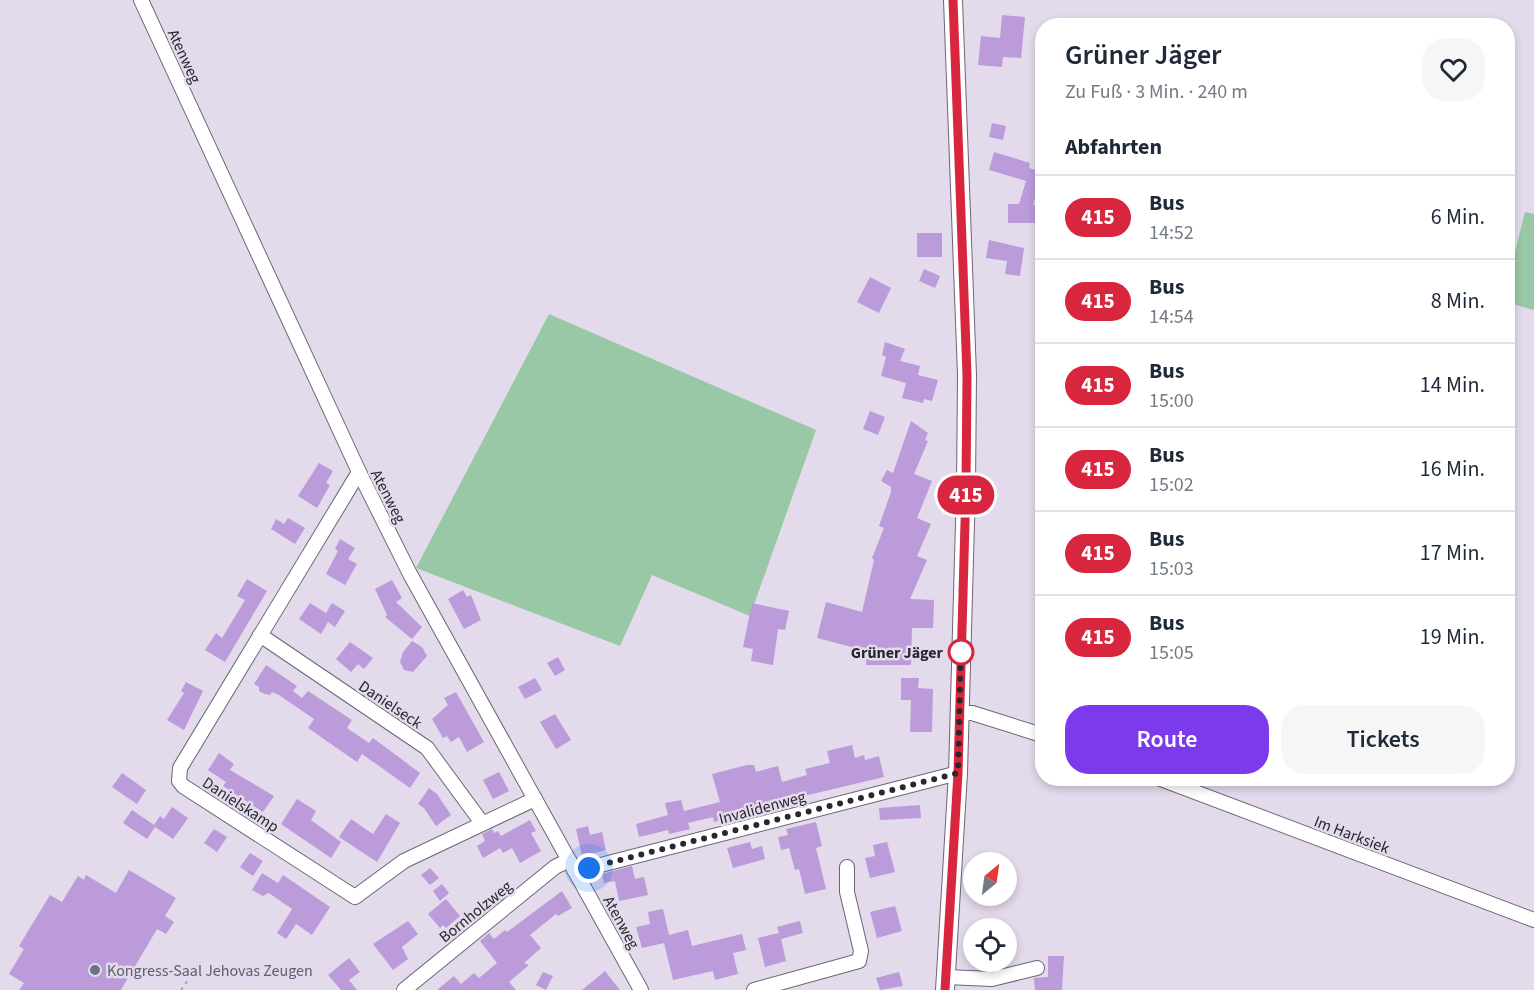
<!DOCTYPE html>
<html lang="de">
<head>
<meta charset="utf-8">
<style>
  body { margin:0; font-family:"Source Sans 3",sans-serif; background:#f6f6f7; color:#1f2937; height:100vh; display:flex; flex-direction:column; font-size:22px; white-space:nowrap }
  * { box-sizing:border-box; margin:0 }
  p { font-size:20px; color:#747a83 }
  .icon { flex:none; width:33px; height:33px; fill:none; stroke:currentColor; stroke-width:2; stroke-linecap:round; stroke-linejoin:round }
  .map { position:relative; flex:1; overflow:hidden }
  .side { position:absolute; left:1035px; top:18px; width:480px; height:768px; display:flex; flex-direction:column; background:#fff; border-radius:24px; box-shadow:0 3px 9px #0003 }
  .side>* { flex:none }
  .badge { padding:0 12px; border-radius:20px; font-size:21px; line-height:39px }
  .needle { width:39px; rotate:29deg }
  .controls { position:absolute; left:963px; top:852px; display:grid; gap:12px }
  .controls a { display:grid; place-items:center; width:54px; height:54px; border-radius:50%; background:#fff; box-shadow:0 3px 9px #0003; font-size:30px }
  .you { position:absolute; width:30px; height:30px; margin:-15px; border:4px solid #fff; border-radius:50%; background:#1a73e8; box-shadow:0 0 0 9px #1a73e833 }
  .map>.badge { position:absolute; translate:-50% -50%; box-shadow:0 0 0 3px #fff }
  h2 { padding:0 30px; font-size:22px; line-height:54px }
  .round { display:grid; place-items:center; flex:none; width:63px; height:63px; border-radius:24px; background:#f6f6f7 }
  .head { display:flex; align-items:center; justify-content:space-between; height:102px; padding:0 30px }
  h1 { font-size:28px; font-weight:600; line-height:45px }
  .action { display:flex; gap:12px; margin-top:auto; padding:12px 30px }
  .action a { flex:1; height:69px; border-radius:24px; background:#7c3aed; color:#fff; font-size:24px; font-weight:600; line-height:69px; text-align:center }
  .action a+a { background:#f6f6f7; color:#1f2937 }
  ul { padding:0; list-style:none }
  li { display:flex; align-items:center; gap:18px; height:84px; padding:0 30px; border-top:2px solid #e0e1e3 }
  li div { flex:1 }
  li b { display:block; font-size:22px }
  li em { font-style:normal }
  li .badge { min-width:66px; font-weight:700; text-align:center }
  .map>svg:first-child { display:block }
  .green { fill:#98c8a5 }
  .building { fill:#bb9bd9 }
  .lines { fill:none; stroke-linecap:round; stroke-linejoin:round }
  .minor-casing { stroke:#6d6576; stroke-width:16 }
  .tertiary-casing { stroke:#6d6576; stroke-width:20 }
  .path { stroke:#a8a1af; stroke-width:2; stroke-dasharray:3 4.5; stroke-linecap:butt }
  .minor { stroke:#fff; stroke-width:14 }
  .tertiary { stroke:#fff; stroke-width:18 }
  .line-casing { stroke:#fff; stroke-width:14 }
  .line { stroke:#d7263d; stroke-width:9 }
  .walk { stroke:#2a272e; stroke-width:6; stroke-dasharray:0 10.8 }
  .stop-dot { fill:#fff; stroke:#d7263d; stroke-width:3 }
  .worship-dot { fill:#6b7280; stroke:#e3daec; stroke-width:2 }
  .labels { text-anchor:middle; stroke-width:5; stroke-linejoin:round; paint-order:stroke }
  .street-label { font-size:16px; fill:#2a272e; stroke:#e3daec }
  .stop-label { font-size:16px; font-weight:bold; fill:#2a272e; stroke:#e3daec; text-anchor:end }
  .worship-label { font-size:16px; fill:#5b616d; stroke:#e3daec; text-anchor:start }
</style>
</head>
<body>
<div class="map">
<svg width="1534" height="990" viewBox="0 0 1534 990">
  <rect width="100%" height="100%" fill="#e3daec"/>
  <g class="green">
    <path d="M 1525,212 L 1534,214 L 1534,310 L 1508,303 L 1508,280 Z"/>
    <path d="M 549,314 L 816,430 L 750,616 L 652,575 L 620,646 L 416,568 Z"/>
  </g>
  <g class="building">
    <path d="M 1002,15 L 1025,17 L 1021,58 L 1003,57 L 1002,67 L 978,65 L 981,36 L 1000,38 Z"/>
    <path d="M 992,123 L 1006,126 L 1003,140 L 989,137 Z"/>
    <path d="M 994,152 L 1030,163 L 1029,168 L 1042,172 L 1033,205 L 1042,205 L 1042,223 L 1008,223 L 1008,204 L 1019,204 L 1026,181 L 989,170 Z"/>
    <rect x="917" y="233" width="25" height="24"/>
    <path d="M 989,240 L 1024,248 L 1020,276 L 1005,274 L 1007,261 L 986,258 Z"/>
    <path d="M 924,269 L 940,276 L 935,288 L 919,281 Z"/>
    <path d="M 870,277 L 891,288 L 879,313 L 857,302 Z"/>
    <path d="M 885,342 L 905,349 L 900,361 L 920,366 L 918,375 L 938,380 L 932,401 L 924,399 L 923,403 L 902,398 L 906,383 L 881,376 L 886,357 L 882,355 Z"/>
    <path d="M 870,411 L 885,417 L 878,435 L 863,429 Z"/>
    <path d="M 911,421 L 928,433 L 925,440 L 928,441 L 914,474 L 932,481 L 917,518 L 931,524 L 917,556 L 927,560 L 910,599 L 934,600 L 933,628 L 912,628 L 911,665 L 866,665 L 867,651 L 817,638 L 826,602 L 862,612 L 874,560 L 872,558 L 884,528 L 879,526 L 891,492 L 891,487 L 881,481 L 887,470 L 893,473 Z"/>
    <path d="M 319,463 L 333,471 L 326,483 L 330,485 L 317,508 L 298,496 Z"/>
    <path d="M 288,518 L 305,528 L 295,544 L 271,529 L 276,519 L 284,524 Z"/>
    <path d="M 340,539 L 355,548 L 348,559 L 357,564 L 345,585 L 326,574 L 338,551 L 335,549 Z"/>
    <path d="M 247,579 L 267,591 L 225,662 L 205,650 L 216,633 L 222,638 L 245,600 L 237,596 Z"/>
    <path d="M 392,580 L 402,598 L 396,602 L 422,627 L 412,639 L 385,617 L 387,615 L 375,589 Z"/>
    <path d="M 463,590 L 467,597 L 471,595 L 481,620 L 464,629 L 448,599 Z"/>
    <path d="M 310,603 L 326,613 L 332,603 L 345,611 L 335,627 L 328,622 L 321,634 L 299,619 Z"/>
    <path d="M 752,603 L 789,611 L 785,630 L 778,629 L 773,665 L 751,661 L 753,649 L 743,647 Z"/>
    <path d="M 412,641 L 422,647 L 427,656 L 413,672 L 404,670 L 400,662 L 403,652 Z"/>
    <path d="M 350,642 L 373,658 L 364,669 L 358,664 L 351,672 L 336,659 Z"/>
    <path d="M 558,657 L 565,670 L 555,676 L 547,663 Z"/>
    <path d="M 266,665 L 297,686 L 293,691 L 302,698 L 308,691 L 352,720 L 347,728 L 369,743 L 373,738 L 420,773 L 410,788 L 362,754 L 357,762 L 308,728 L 314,719 L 279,695 L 272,692 L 270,695 L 265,694 L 259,691 L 259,687 L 254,684 Z"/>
    <path d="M 535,678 L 542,690 L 525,699 L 518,687 Z"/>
    <path d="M 901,678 L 919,678 L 918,688 L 933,689 L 932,732 L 910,732 L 911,700 L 901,700 Z"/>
    <path d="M 186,682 L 203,691 L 184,730 L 167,720 L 184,693 L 181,691 Z"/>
    <path d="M 456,692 L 484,742 L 467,752 L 459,737 L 451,742 L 447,736 L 443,738 L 432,719 L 448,705 L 444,698 Z"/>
    <path d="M 555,714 L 571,740 L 556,749 L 540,722 Z"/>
    <path d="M 852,745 L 855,758 L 864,755 L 865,760 L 879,756 L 884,777 L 787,800 L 786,807 L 781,802 L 714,822 L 713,817 L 688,823 L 690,829 L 669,834 L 668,830 L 639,837 L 636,824 L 668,815 L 665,803 L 681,800 L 684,811 L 720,802 L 712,774 L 747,765 L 754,765 L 756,772 L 778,766 L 782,782 L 807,775 L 805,769 L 830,763 L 827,751 Z"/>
    <path d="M 219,753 L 234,764 L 230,770 L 274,796 L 263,812 L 223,786 L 226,782 L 208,770 Z"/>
    <path d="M 499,772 L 509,791 L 493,799 L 483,780 Z"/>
    <path d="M 122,773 L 146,790 L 137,804 L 112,787 Z"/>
    <path d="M 429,788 L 437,794 L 451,815 L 436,826 L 424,808 L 418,804 Z"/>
    <path d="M 297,799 L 316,811 L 311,820 L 341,842 L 331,858 L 281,824 Z"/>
    <path d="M 920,805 L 921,818 L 880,820 L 879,808 Z"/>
    <path d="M 172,807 L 188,818 L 173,839 L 155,827 L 147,839 L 123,823 L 132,810 L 154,825 L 160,816 L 164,819 Z"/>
    <path d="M 386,814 L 400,823 L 377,862 L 339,837 L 351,819 L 373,834 Z"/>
    <path d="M 530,820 L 536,831 L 531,833 L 541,851 L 520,863 L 512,848 L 503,853 L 500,848 L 483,858 L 477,846 L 485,841 L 482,834 L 492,829 L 494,833 L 498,831 L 501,836 Z"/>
    <path d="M 816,822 L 822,846 L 816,848 L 826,889 L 805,894 L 799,869 L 795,870 L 789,848 L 781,850 L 778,837 L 788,835 L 786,829 Z"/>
    <path d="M 588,826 L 590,835 L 602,832 L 606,850 L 582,856 L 576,829 Z"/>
    <path d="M 214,829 L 227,837 L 217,852 L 204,843 Z"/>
    <path d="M 750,842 L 752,849 L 762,846 L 765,859 L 733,868 L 727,848 Z"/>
    <path d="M 887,842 L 895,872 L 870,878 L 865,858 L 875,856 L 873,845 Z"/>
    <path d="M 250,853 L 263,861 L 253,876 L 240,867 Z"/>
    <path d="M 632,866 L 635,879 L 644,877 L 648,895 L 619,901 L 615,881 L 604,883 L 602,874 Z"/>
    <path d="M 430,868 L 439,878 L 430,885 L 421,875 Z"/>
    <path d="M 129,870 L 176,898 L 165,916 L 174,922 L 166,934 L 157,929 L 121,990 L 19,990 L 24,983 L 9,974 L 24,949 L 19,946 L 50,895 L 62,902 L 78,876 L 84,880 L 86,875 L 116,893 Z"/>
    <path d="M 262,873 L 278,883 L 283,875 L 330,907 L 312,935 L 296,924 L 286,939 L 277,933 L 292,909 L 269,893 L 263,896 L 252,890 Z"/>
    <path d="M 442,884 L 449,893 L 440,901 L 433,891 Z"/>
    <path d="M 562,891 L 572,908 L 558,916 L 556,914 L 530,935 L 541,948 L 524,963 L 529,965 L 509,982 L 516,990 L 437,990 L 454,976 L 461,984 L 474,973 L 479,978 L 497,963 L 480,941 L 489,933 L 494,939 L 505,930 L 507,932 Z"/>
    <path d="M 446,899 L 460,916 L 446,928 L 443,925 L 440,928 L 428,914 Z"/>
    <path d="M 895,906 L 902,931 L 877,938 L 870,912 Z"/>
    <path d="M 663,909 L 669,935 L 688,930 L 692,946 L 742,934 L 746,950 L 733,953 L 738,974 L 715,980 L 713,971 L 673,980 L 664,943 L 642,948 L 636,927 L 650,924 L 648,912 Z"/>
    <path d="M 408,921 L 418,934 L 402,947 L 408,959 L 393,970 L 373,944 Z"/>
    <path d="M 800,921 L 803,933 L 781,939 L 786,961 L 765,967 L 758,938 L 779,933 L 777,927 Z"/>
    <path d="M 1048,956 L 1064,956 L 1062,990 L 1035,990 L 1034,978 L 1048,977 Z"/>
    <path d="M 349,958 L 360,972 L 349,980 L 357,990 L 341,990 L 328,975 Z"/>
    <path d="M 989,962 L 1000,962 L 1000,968 L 988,970 Z"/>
    <path d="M 605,971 L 620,990 L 582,990 Z"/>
    <path d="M 543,972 L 553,976 L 546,990 L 536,985 Z"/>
    <path d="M 899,972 L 903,986 L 880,990 L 876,978 Z"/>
  </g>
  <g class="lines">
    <defs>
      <g id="minor">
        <path d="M 141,0 L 359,472 L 410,574 L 641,990"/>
        <path d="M 359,472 L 180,768 L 179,781 L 183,786 L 355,897 L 404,861 L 535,799"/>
        <path d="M 260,635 L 427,748 L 482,823"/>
        <path d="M 959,713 L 972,713 L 1042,735"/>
        <path d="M 1158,778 L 1534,920"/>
        <path d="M 574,870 L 589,868 L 958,773"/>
        <path d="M 946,977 L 992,979 L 1037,968"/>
        <path d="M 404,990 L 555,867 L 569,860"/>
        <path d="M 754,990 L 859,961 L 861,951 L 847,892 L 847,867"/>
      </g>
      <path id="tertiary" d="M 945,990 L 958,773 L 966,487 L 967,375 L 953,0"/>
    </defs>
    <use href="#minor" class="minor-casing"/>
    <use href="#tertiary" class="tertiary-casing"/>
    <path class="path" d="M 181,990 L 188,980"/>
    <use href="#minor" class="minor"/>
    <use href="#tertiary" class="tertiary"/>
  </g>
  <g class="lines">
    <defs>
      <path id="line" d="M 945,990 L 958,773 L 966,487 L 967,375 L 953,0"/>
    </defs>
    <use href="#line" class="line-casing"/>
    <use href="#line" class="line"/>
    <path class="walk" d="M 589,868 L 958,773 L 961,645 L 961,652"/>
  </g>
  <circle class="stop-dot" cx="961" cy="652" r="12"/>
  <circle class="worship-dot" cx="95" cy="970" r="6"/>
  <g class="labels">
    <g class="street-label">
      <text transform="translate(185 56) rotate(65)" y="6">Atenweg</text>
      <text transform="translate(389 496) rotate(63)" y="6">Atenweg</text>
      <text transform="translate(391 704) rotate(34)" y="6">Danielseck</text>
      <text transform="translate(241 804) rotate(33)" y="6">Danielskamp</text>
      <text transform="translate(762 807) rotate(-15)" y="6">Invalidenweg</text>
      <text transform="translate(1352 834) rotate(21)" y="6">Im Harksiek</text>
      <text transform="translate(475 911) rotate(-39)" y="6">Bornholzweg</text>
      <text transform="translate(622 922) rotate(61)" y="6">Atenweg</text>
    </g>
    <g class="stop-label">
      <text x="943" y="658">Grüner Jäger</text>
    </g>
    <g class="worship-label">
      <text x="107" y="976">Kongress-Saal Jehovas Zeugen</text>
    </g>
  </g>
</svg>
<div class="controls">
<a><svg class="needle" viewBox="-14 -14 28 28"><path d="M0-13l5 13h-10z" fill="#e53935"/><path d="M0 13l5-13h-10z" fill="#747a83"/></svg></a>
<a><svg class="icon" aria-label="locate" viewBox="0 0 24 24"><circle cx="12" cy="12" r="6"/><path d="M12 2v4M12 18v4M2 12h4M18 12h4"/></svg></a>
</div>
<div class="you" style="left:589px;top:868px"></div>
<b class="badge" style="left:966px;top:495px;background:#d7263d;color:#fff">415</b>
<section class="side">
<div class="head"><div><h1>Grüner Jäger</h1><p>Zu Fuß · 3 Min. · 240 m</p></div><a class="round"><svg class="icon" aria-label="heart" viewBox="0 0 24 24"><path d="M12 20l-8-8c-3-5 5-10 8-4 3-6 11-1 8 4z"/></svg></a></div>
<h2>Abfahrten</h2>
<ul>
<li><span class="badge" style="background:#d7263d;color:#fff">415</span><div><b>Bus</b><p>14:52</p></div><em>6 Min.</em></li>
<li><span class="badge" style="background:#d7263d;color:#fff">415</span><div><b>Bus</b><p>14:54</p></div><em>8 Min.</em></li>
<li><span class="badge" style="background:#d7263d;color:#fff">415</span><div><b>Bus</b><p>15:00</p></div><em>14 Min.</em></li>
<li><span class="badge" style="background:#d7263d;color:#fff">415</span><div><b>Bus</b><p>15:02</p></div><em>16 Min.</em></li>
<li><span class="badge" style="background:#d7263d;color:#fff">415</span><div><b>Bus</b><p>15:03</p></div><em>17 Min.</em></li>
<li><span class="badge" style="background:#d7263d;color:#fff">415</span><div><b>Bus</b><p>15:05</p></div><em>19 Min.</em></li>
</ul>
<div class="action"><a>Route</a><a>Tickets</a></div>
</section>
</div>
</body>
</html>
